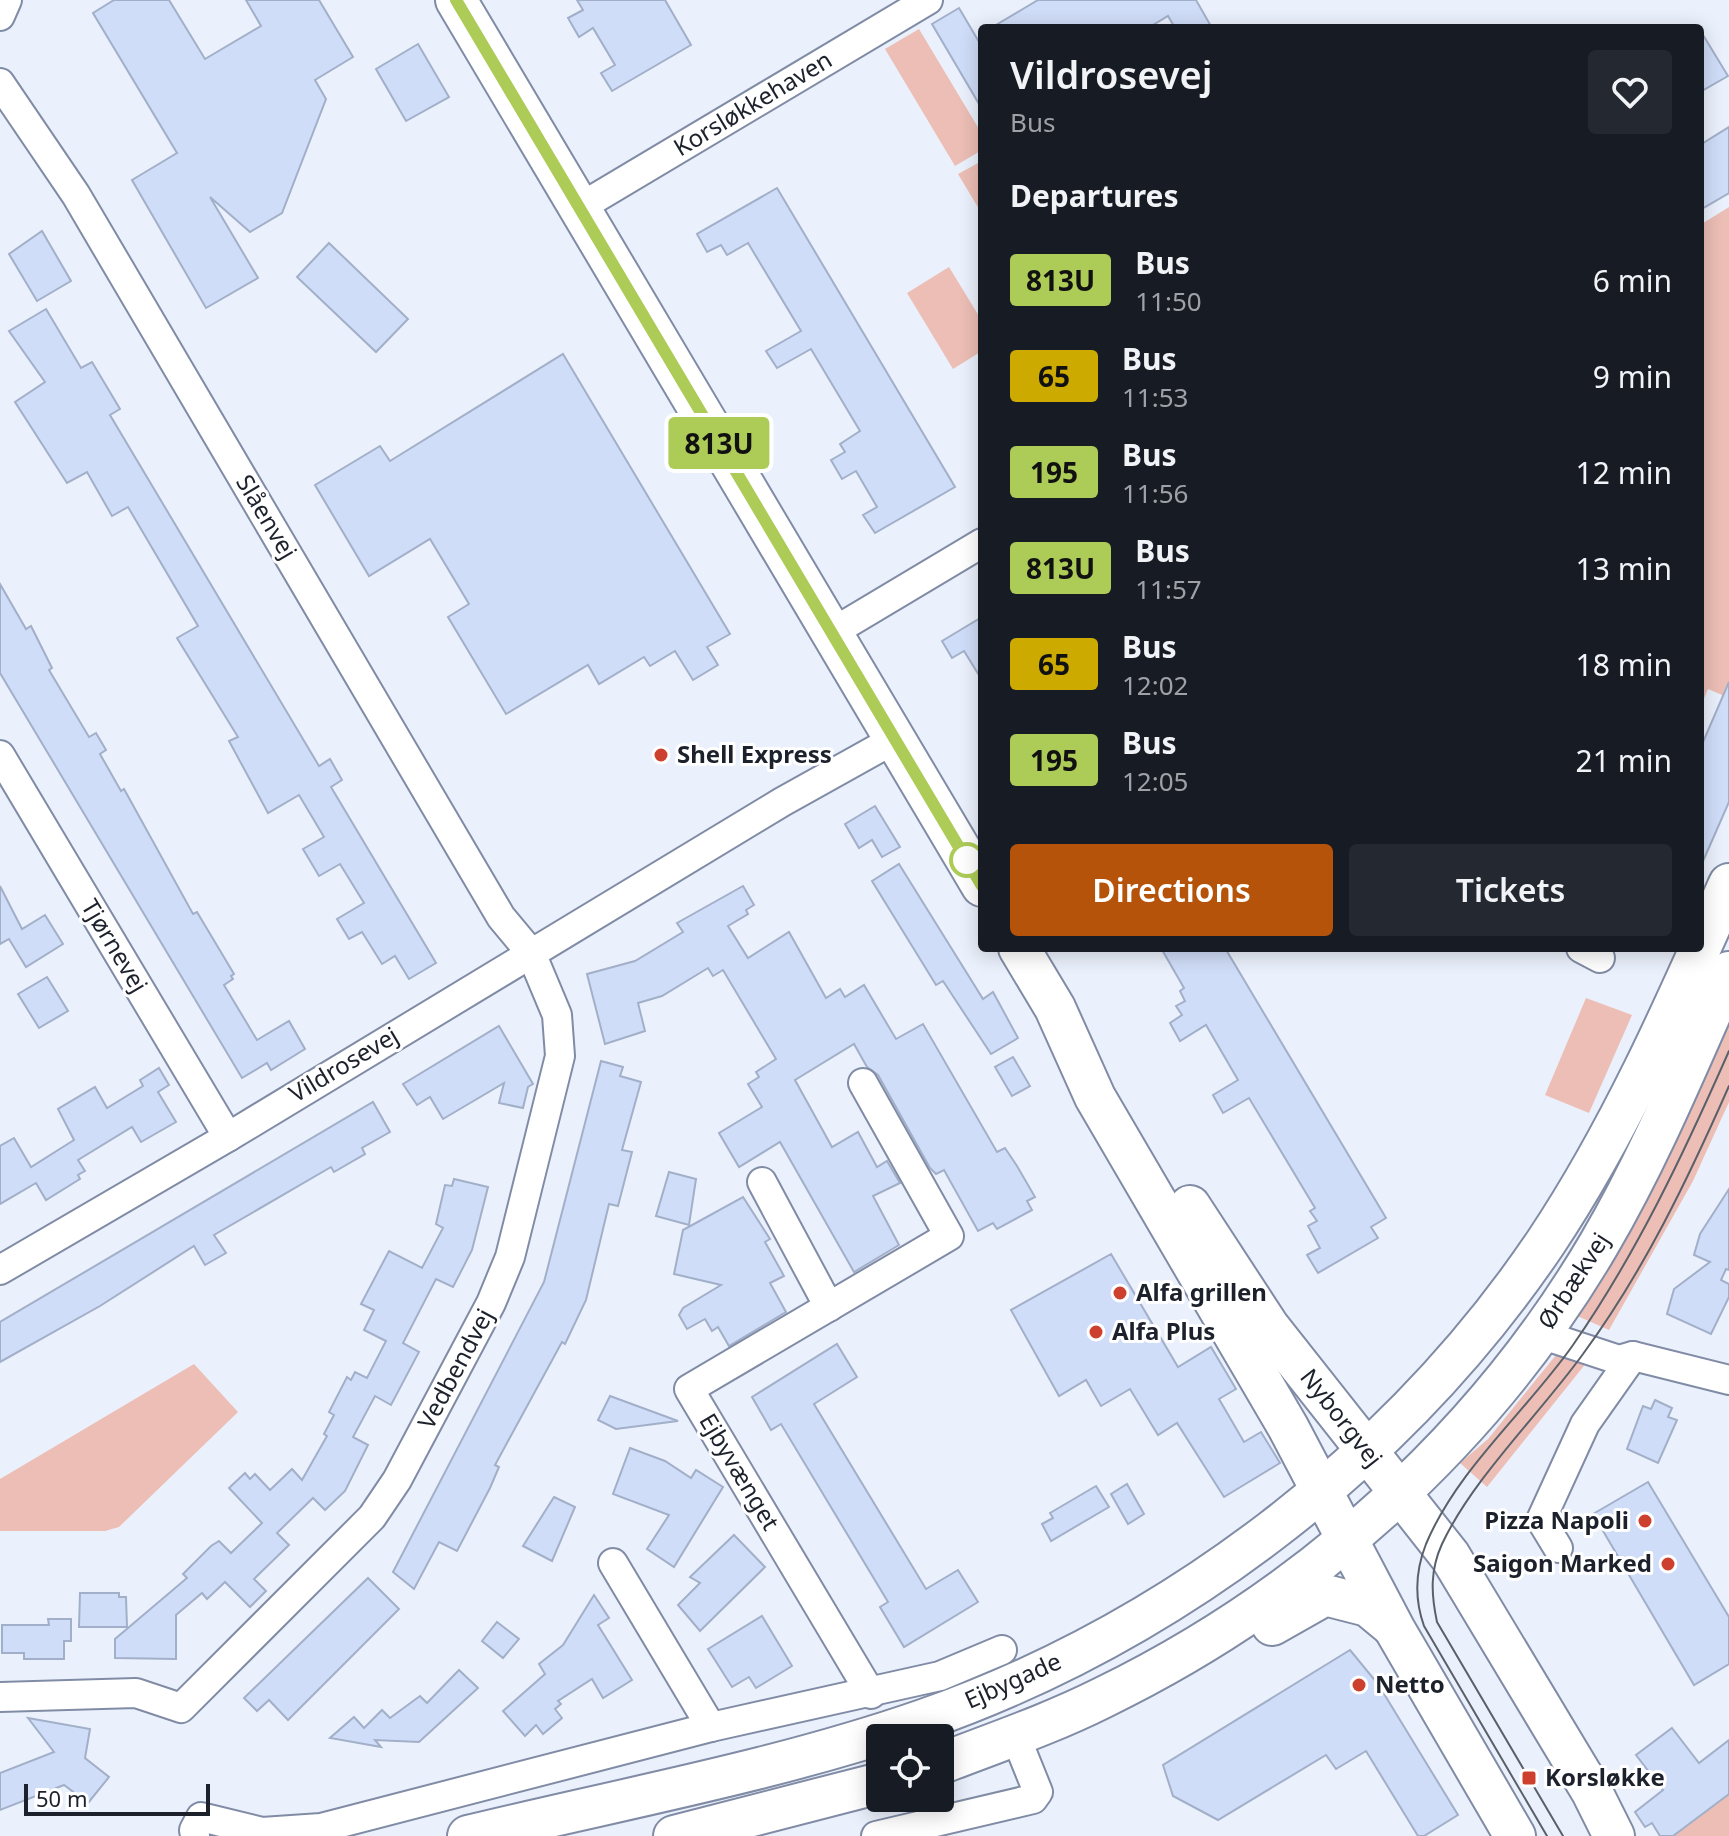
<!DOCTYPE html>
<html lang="en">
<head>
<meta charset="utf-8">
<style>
  body { margin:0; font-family:"Noto Sans",sans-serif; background:#242831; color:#f1f3f6; height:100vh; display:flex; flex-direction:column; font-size:30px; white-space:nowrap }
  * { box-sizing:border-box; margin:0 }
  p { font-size:26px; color:#9ea1a6 }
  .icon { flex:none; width:44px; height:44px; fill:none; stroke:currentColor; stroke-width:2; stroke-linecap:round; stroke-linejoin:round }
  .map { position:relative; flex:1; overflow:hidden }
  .drawer { position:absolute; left:978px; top:24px; width:726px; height:928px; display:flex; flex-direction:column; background:#171b24; border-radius:8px; box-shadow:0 4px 20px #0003 }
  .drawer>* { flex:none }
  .badge { padding:0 16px; border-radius:6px; font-size:28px; line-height:52px }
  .fabs { position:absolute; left:866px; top:1724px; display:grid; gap:16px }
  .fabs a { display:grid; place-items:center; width:88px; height:88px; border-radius:8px; background:#171b24; box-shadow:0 4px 20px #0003; font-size:40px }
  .scale { position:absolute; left:24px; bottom:20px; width:186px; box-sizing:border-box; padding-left:8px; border:4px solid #1c212b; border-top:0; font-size:22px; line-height:28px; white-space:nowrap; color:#1c212b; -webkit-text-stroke:6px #fff; paint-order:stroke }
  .map>.badge { position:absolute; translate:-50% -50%; box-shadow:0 0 0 4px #fff }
  h2 { padding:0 32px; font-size:30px; line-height:72px }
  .round { display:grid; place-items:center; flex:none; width:84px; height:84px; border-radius:8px; background:#242831 }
  .overview { display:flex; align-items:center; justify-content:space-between; height:136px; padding:0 32px }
  h1 { font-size:38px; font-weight:600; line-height:60px }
  .action { display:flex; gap:16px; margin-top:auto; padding:16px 32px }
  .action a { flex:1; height:92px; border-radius:8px; background:#b45309; color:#fff; font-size:32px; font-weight:600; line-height:92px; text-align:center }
  .action a+a { background:#242831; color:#f1f3f6 }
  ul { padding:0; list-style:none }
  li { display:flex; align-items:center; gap:24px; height:96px; padding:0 32px }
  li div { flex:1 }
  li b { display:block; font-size:30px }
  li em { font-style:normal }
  li .badge { min-width:88px; font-weight:700; text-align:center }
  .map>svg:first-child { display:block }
  .green { fill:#ecbeb5 }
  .building { fill:#d0ddf8; stroke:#a2afc8; stroke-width:2 }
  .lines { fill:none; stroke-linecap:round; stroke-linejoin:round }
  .street-casing { stroke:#808ca5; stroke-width:32 }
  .secondary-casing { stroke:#808ca5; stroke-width:44 }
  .street { stroke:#fff; stroke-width:28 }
  .secondary { stroke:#fff; stroke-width:40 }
  .tram { stroke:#5a606a; stroke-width:2 }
  .line-casing { stroke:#fff; stroke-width:18 }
  .line { stroke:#adcb57; stroke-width:12 }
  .poi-dot { fill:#cc402d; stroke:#fff; stroke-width:3 }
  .stop-dot { fill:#fff; stroke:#adcb57; stroke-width:4 }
  .labels { text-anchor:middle; stroke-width:6; stroke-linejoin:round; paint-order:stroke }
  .street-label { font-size:24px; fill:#1c212b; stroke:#fff }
  .poi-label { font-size:24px; font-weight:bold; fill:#1c212b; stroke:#fff; text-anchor:start }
</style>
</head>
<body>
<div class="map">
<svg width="1729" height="1836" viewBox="0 0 1729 1836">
  <rect width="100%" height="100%" fill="#ebf1fc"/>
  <g class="green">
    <path d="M 919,29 L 982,134 L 982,150 L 955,166 L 885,49 Z"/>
    <path d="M 980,162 L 982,165 L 982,214 L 958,174 Z"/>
    <path d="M 1729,207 L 1729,698 L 1708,689 L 1700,708 L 1700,225 Z"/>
    <path d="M 949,267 L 982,321 L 982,351 L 953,369 L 907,293 Z"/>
    <path d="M 1586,998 L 1632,1015 L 1589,1113 L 1545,1095 Z"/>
    <path d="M 1729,1023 L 1729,1102 L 1693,1181 L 1609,1330 L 1575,1315 L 1672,1146 Z"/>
    <path d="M 1556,1355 L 1587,1362 L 1487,1487 L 1460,1463 L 1488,1439 Z"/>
    <path d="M 194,1364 L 238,1412 L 119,1527 L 105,1531 L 0,1531 L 0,1479 Z"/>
    <path d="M 1729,1794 L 1729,1836 L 1673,1836 Z"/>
  </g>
  <g class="building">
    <path d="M 114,0 L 169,0 L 205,59 L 261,26 L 246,0 L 319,0 L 353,57 L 315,80 L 326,99 L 282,213 L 250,232 L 210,197 L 258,278 L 206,308 L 132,180 L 177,153 L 93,13 Z"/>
    <path d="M 577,0 L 665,0 L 691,45 L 612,91 L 601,73 L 615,65 L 593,28 L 579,37 L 568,18 L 583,10 Z"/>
    <path d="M 1038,0 L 1196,0 L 1212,28 L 1175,28 L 1168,16 L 1148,28 L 991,28 Z"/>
    <path d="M 959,8 L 982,47 L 982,109 L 932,24 Z"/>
    <path d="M 1700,30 L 1728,76 L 1700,92 Z"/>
    <path d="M 418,44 L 449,97 L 406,121 L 376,69 Z"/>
    <path d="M 1729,127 L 1729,193 L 1700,210 L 1700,145 Z"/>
    <path d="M 777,188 L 955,487 L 875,533 L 863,515 L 877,507 L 856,471 L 842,479 L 831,460 L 845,452 L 840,444 L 860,431 L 811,349 L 777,368 L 766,351 L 801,331 L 748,243 L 727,255 L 721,245 L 707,252 L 697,234 Z"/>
    <path d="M 42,231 L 71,281 L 37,301 L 9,254 Z"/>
    <path d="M 329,243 L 408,319 L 376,352 L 297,277 Z"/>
    <path d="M 46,309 L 81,368 L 92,362 L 120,409 L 110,415 L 319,766 L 330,759 L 342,780 L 331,787 L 436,963 L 409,979 L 395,956 L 382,964 L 362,932 L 349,939 L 337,919 L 364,903 L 340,864 L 319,876 L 303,849 L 324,837 L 299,795 L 268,813 L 229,741 L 238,737 L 177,638 L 198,626 L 128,507 L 112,516 L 87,472 L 67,483 L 15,402 L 45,382 L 9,331 Z"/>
    <path d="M 563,354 L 730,634 L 707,647 L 718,665 L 693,680 L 675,651 L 650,666 L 644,657 L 599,684 L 588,665 L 506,714 L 448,617 L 469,604 L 430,539 L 369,576 L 315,485 L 380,446 L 390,461 Z"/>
    <path d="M 0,584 L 26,629 L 31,626 L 52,668 L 49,670 L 89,737 L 96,733 L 106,750 L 100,754 L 121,791 L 124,789 L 193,914 L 197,912 L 234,974 L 231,976 L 233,979 L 224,985 L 257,1040 L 289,1021 L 305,1049 L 271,1070 L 267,1063 L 242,1078 L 0,673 Z"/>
    <path d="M 982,617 L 982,680 L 964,651 L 952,658 L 942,641 Z"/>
    <path d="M 1729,682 L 1729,802 L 1700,868 L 1700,749 Z"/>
    <path d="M 875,806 L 900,847 L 882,857 L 872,840 L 859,848 L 845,824 Z"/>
    <path d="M 899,864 L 983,999 L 993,992 L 1018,1038 L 991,1054 L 943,981 L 936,985 L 872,881 Z"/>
    <path d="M 0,886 L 22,929 L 45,915 L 63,944 L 26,967 L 9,939 L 0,944 Z"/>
    <path d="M 743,886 L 754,905 L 746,910 L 748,914 L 728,926 L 748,958 L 789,932 L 826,998 L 840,989 L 845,997 L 864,985 L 896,1039 L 923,1024 L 997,1152 L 1005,1148 L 1017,1166 L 1035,1197 L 1027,1201 L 1032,1210 L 997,1229 L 993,1223 L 978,1231 L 944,1170 L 936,1174 L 930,1168 L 878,1075 L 867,1067 L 854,1044 L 795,1080 L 832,1147 L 858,1132 L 877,1167 L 887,1161 L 900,1183 L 873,1196 L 899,1245 L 854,1272 L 780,1142 L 739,1167 L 719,1133 L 762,1107 L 748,1084 L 759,1077 L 756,1072 L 776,1059 L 723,970 L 713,976 L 708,968 L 662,996 L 638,1003 L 645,1031 L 605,1044 L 587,974 L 635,961 L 683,932 L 677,923 Z"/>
    <path d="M 1161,948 L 1225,948 L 1386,1218 L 1371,1227 L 1378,1238 L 1318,1273 L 1307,1255 L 1320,1248 L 1308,1226 L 1317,1221 L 1310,1211 L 1315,1208 L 1249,1098 L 1223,1113 L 1213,1095 L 1238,1080 L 1206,1025 L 1180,1041 L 1170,1023 L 1182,1015 L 1176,1006 L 1185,1001 L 1180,991 L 1184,988 Z"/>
    <path d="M 47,977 L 68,1011 L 39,1028 L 18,994 Z"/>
    <path d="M 499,1026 L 533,1084 L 528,1087 L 523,1108 L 499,1103 L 504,1083 L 443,1119 L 430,1097 L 417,1105 L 403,1084 Z"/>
    <path d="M 1013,1057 L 1030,1086 L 1012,1096 L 995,1067 Z"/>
    <path d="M 601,1061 L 623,1067 L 620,1076 L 641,1082 L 622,1150 L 632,1152 L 618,1206 L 609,1204 L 586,1300 L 565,1344 L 562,1342 L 495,1465 L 499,1467 L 490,1488 L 457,1551 L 439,1542 L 414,1589 L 393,1572 L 544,1282 Z"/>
    <path d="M 159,1068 L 169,1085 L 158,1092 L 176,1122 L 141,1142 L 132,1127 L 78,1160 L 85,1171 L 78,1175 L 80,1179 L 46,1200 L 36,1183 L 0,1204 L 0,1146 L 14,1138 L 31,1167 L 74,1140 L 58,1109 L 95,1087 L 107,1108 L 143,1086 L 140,1080 Z"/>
    <path d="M 373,1102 L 390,1132 L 362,1148 L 365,1154 L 334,1172 L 331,1167 L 214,1235 L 226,1253 L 205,1265 L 194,1246 L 100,1306 L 0,1362 L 0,1322 Z"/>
    <path d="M 669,1172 L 696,1179 L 689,1225 L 656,1216 Z"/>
    <path d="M 454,1179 L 488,1187 L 472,1250 L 453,1287 L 436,1279 L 403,1343 L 419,1352 L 391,1405 L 375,1396 L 353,1437 L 368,1445 L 345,1491 L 325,1510 L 313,1498 L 277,1533 L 289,1545 L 254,1579 L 266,1591 L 250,1607 L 225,1582 L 207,1599 L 202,1593 L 176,1615 L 176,1659 L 115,1658 L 115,1639 L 187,1578 L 183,1574 L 211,1546 L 219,1541 L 231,1553 L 262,1523 L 229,1488 L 245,1473 L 250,1479 L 255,1474 L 270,1490 L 292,1469 L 302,1480 L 327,1436 L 324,1434 L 334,1415 L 329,1412 L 347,1377 L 351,1380 L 355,1372 L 367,1378 L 386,1341 L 364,1330 L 374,1310 L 361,1304 L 389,1251 L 422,1268 L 443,1228 L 436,1224 L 445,1185 L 452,1186 Z"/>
    <path d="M 1729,1189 L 1729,1270 L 1726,1269 L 1721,1280 L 1729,1284 L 1729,1297 L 1711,1334 L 1667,1314 L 1674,1289 L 1710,1262 L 1694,1255 L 1700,1234 Z"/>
    <path d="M 743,1197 L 770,1239 L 765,1242 L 784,1276 L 770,1283 L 786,1312 L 729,1346 L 718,1327 L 712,1331 L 705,1319 L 687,1329 L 679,1315 L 683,1308 L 721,1285 L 674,1274 L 683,1230 Z"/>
    <path d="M 1111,1254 L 1178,1367 L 1211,1347 L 1236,1389 L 1219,1399 L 1244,1442 L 1261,1432 L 1280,1463 L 1224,1497 L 1177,1423 L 1158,1435 L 1130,1389 L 1101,1406 L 1086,1380 L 1059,1396 L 1011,1310 Z"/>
    <path d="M 837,1344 L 857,1377 L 814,1404 L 926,1589 L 958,1570 L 978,1602 L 904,1647 L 880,1607 L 888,1602 L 781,1424 L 771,1430 L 752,1397 Z"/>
    <path d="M 610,1396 L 678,1421 L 616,1429 L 598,1420 Z"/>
    <path d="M 1655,1400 L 1672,1408 L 1668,1417 L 1677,1420 L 1658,1463 L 1627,1449 L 1643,1406 L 1651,1409 Z"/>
    <path d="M 630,1448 L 665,1461 L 691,1478 L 696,1470 L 723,1487 L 674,1567 L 647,1549 L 669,1515 L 613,1494 Z"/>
    <path d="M 1648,1482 L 1729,1617 L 1729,1664 L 1694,1685 L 1593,1514 Z"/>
    <path d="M 1127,1484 L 1144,1514 L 1128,1524 L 1111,1494 Z"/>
    <path d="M 1096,1486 L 1109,1507 L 1051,1541 L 1042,1524 L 1053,1518 L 1050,1513 Z"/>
    <path d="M 554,1497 L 575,1507 L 552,1561 L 523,1546 Z"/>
    <path d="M 734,1535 L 765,1567 L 700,1631 L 678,1605 L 700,1583 L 690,1577 Z"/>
    <path d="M 368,1578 L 399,1609 L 288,1720 L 269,1700 L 257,1711 L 244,1698 Z"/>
    <path d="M 80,1593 L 119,1593 L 119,1597 L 126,1597 L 127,1627 L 79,1627 Z"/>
    <path d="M 594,1595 L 609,1618 L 598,1625 L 632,1680 L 603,1698 L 592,1679 L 558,1701 L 561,1704 L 555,1709 L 562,1718 L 543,1734 L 536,1725 L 525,1736 L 503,1711 L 545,1674 L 539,1664 L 563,1645 Z"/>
    <path d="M 762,1616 L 792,1666 L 756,1688 L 749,1677 L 732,1687 L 708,1649 Z"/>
    <path d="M 48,1619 L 71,1619 L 71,1641 L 64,1641 L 64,1659 L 24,1659 L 24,1653 L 2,1653 L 2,1625 L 49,1625 Z"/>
    <path d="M 497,1622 L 519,1639 L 503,1658 L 482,1641 Z"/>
    <path d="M 1350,1650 L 1378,1684 L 1458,1815 L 1424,1836 L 1418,1836 L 1366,1751 L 1336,1769 L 1326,1755 L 1218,1820 L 1173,1796 L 1163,1765 Z"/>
    <path d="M 459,1670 L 478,1688 L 419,1742 L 375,1740 L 381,1747 L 330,1738 L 354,1717 L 364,1728 L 382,1710 L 390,1718 L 420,1696 L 427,1703 Z"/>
    <path d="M 28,1718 L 90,1729 L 85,1758 L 109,1777 L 88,1803 L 64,1785 L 0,1810 L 0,1773 L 54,1752 Z"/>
    <path d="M 1672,1728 L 1699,1763 L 1729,1740 L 1729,1794 L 1673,1836 L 1660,1836 L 1652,1823 L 1645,1827 L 1635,1812 L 1663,1790 L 1636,1755 Z"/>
  </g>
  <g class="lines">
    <defs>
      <g id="street">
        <path d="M 0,16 L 7,0"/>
        <path d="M 0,83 L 76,195 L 501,917 L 531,953 L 539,972 L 557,1015 L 560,1056 L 510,1257 L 491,1303 L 397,1480 L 372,1517 L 181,1708 L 136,1693 L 0,1697"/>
        <path d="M 579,208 L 928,0"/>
        <path d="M 833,632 L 982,543"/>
        <path d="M 0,755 L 228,1137"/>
        <path d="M 1581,948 L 1600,958"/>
        <path d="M 863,1083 L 949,1236 L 689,1389 L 871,1694"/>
        <path d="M 762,1182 L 829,1307"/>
        <path d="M 0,1270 L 228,1137 L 782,802 L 895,739"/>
        <path d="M 1540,1334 L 1619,1360 L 1633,1356 L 1729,1380"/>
        <path d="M 1558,1548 L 1541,1520 L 1585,1424 L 1633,1356"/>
        <path d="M 613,1563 L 711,1727"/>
        <path d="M 195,1836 L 194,1830 L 201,1817 L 262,1832 L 321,1828 L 711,1727 L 940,1676 L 1002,1650"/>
        <path d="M 876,1836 L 1033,1799 L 1038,1792 L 1015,1735"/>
      </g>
      <g id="secondary">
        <path d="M 456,0 L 982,886"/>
        <path d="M 1019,948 L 1055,1008 L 1095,1097 L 1288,1427 L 1395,1630 L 1515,1836"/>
        <path d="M 1190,1206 L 1269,1327 L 1450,1556 L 1592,1792 L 1614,1836"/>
        <path d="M 1272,1625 L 1325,1595 L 1368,1606 L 1391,1625"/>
        <path d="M 940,1764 C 994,1743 1050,1724 1102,1698 C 1306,1599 1484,1440 1599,1244 C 1650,1157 1688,1064 1729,972"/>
        <path d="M 468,1836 C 620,1799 776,1771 923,1720 C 1171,1633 1399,1460 1546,1242 C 1620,1131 1675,1006 1729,884"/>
        <path d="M 674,1836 L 880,1783"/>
      </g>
    </defs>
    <use href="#street" class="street-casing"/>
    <use href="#secondary" class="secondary-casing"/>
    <use href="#street" class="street"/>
    <use href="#secondary" class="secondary"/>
    <g class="tram">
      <path d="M 1547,1836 L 1424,1626 C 1414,1598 1415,1572 1426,1544 C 1458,1468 1526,1412 1573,1345 C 1637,1253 1684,1153 1729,1051"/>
      <path d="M 1563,1836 L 1437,1622 C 1431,1594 1430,1570 1442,1544 C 1473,1478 1539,1415 1583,1354 C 1644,1271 1688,1179 1729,1086"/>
    </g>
  </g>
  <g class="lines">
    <defs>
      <path id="line" d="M 456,0 L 982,886"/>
    </defs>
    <use href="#line" class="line-casing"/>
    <use href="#line" class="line"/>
  </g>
  <g class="poi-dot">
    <circle cx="661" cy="755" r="8"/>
    <circle cx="1120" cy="1293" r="8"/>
    <circle cx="1096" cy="1332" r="8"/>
    <circle cx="1645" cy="1521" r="8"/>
    <circle cx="1668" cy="1564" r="8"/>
    <circle cx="1359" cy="1685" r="8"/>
    <rect x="1521" y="1770" width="16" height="16" rx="4"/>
  </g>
  <circle class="stop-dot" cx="967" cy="860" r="16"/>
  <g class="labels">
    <g class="street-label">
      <text transform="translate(753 104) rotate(-31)" y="8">Korsløkkehaven</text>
      <text transform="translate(266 517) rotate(59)" y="8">Slåenvej</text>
      <text transform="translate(114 946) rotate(59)" y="8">Tjørnevej</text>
      <text transform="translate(344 1065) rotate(-31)" y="8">Vildrosevej</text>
      <text transform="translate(1574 1281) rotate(-57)" y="8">Ørbækvej</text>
      <text transform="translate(456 1369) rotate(-62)" y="8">Vedbendvej</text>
      <text transform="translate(1341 1418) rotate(52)" y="8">Nyborgvej</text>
      <text transform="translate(739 1472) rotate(59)" y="8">Ejbyvænget</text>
      <text transform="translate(1013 1681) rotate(-24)" y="8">Ejbygade</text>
    </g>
    <g class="poi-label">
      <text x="677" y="763">Shell Express</text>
      <text x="1136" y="1301">Alfa grillen</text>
      <text x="1112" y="1340">Alfa Plus</text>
      <text x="1629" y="1529" text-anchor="end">Pizza Napoli</text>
      <text x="1652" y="1572" text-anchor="end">Saigon Marked</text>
      <text x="1375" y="1693">Netto</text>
      <text x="1545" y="1786">Korsløkke</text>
    </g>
  </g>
</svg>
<div class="fabs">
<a><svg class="icon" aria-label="locate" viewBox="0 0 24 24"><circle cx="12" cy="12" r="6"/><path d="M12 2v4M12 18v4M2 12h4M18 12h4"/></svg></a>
</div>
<div class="scale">50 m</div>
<b class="badge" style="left:719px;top:443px;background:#adcb57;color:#111">813U</b>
<section class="drawer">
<div class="overview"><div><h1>Vildrosevej</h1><p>Bus</p></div><a class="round"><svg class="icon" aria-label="heart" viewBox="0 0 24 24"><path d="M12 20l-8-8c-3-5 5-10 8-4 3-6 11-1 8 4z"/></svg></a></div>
<h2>Departures</h2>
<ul>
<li><span class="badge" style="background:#adcb57;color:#111">813U</span><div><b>Bus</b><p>11:50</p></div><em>6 min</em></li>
<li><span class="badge" style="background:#ca0;color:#111">65</span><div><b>Bus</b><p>11:53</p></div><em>9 min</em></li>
<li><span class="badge" style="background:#adcb57;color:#111">195</span><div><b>Bus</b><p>11:56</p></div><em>12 min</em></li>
<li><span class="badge" style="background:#adcb57;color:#111">813U</span><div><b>Bus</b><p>11:57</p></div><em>13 min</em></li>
<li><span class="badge" style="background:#ca0;color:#111">65</span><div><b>Bus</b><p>12:02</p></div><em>18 min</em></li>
<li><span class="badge" style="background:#adcb57;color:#111">195</span><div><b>Bus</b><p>12:05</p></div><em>21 min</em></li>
</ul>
<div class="action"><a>Directions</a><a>Tickets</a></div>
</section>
</div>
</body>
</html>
